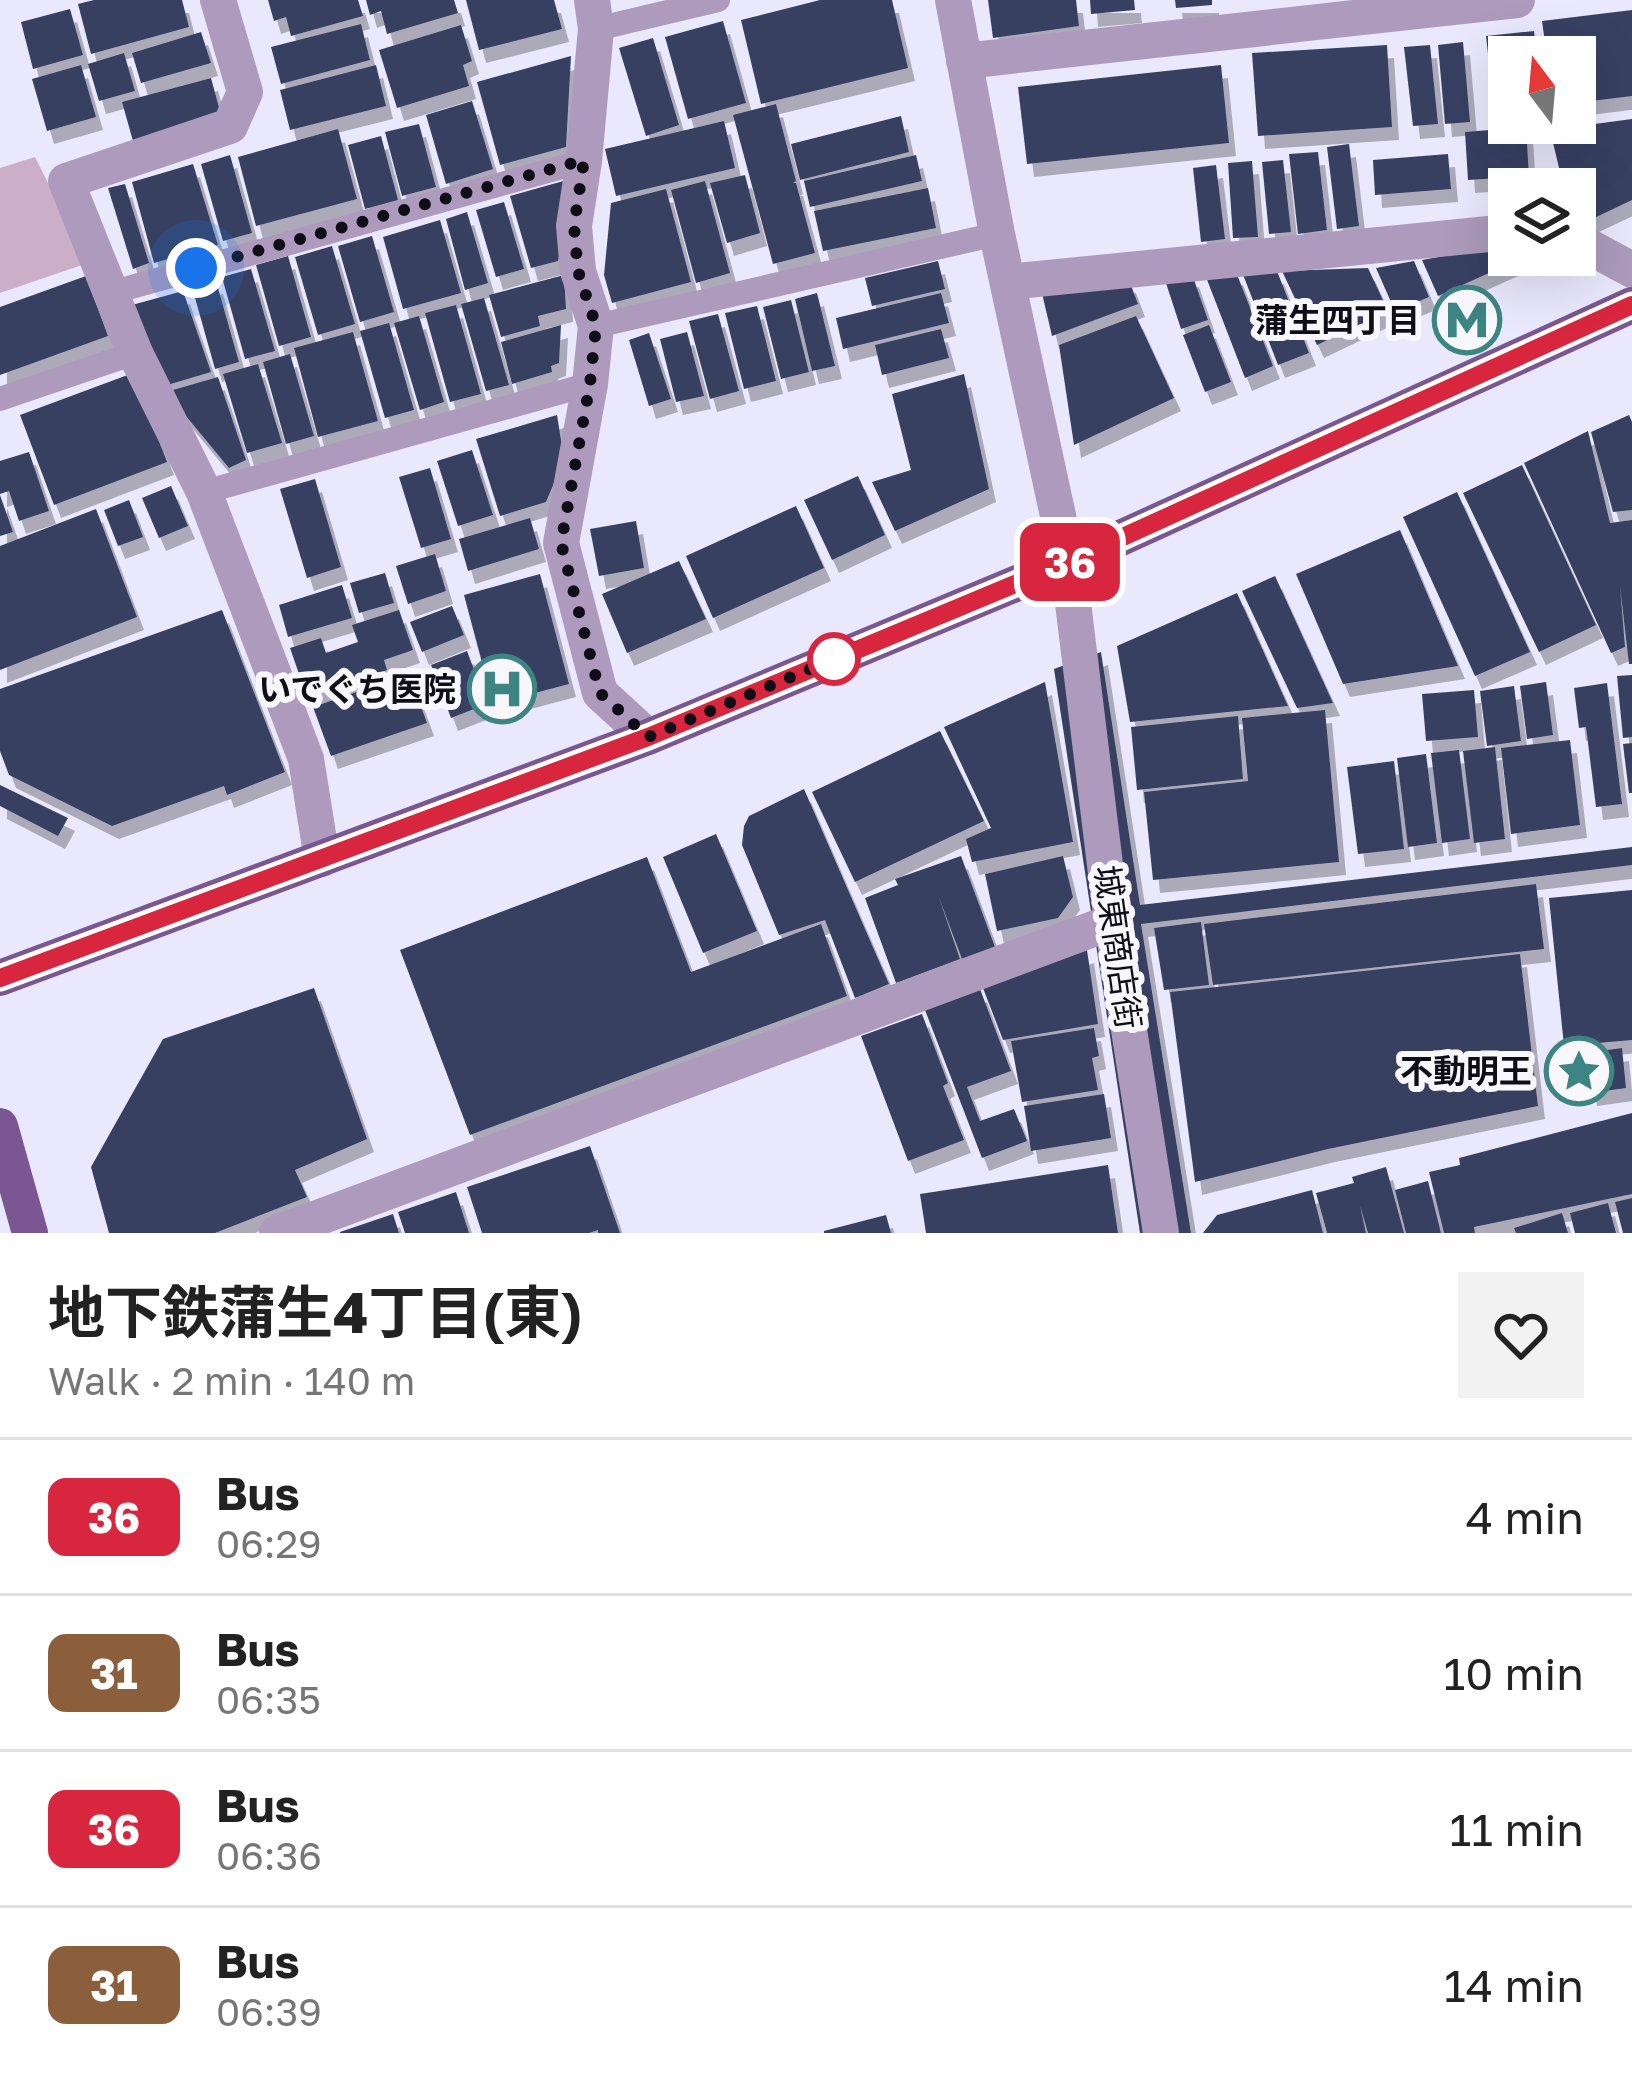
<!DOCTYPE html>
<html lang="en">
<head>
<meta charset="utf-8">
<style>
  body { margin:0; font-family:"Golos Text","Noto Sans JP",sans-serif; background:#f2f2f2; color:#222; height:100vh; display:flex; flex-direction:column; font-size:45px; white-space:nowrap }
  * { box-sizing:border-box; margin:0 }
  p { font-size:39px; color:#767676 }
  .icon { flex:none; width:66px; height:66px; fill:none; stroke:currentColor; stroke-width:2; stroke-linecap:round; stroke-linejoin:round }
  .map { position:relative; height:1233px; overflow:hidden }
  .details { display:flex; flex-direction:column; background:#fff; flex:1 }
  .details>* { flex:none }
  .badge { padding:0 24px; border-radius:18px; font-size:42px; line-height:78px }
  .needle { width:78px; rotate:344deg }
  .fabs { position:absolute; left:1488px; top:36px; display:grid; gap:24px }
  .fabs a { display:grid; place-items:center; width:108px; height:108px; border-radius:0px; background:#fff; box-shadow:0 12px 48px #0002; font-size:60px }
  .you { position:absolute; width:60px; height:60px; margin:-30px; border:9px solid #fff; border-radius:50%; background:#1a73e8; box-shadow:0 0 0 18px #1a73e833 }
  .map>.badge { position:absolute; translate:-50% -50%; box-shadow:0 0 0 6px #fff }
  .round { display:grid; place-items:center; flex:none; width:126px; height:126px; border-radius:0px; background:#f2f2f2 }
  .head { display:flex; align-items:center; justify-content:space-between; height:204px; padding:0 48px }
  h1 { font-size:57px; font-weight:700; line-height:90px }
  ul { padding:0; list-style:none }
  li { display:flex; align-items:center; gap:36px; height:156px; padding:0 48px; border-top:3px solid #e0e0e0 }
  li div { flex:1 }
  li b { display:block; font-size:45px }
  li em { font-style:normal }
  li .badge { min-width:132px; font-weight:700; text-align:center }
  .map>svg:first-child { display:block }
  .green { fill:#cbafc8 }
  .building { fill:#384162; filter:url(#shadow) }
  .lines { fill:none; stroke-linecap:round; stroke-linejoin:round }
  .service { stroke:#ad9abc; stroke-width:24 }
  .pedestrian { stroke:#ad9abc; stroke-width:36 }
  .minor { stroke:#ad9abc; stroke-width:36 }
  .primary { stroke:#7a5692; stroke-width:36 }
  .line-casing { stroke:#fff; stroke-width:27 }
  .line { stroke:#d7263d; stroke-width:18 }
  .walk { stroke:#0f0e16; stroke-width:12; stroke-dasharray:0 21.6 }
  .stop-dot { fill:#fff; stroke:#d7263d; stroke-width:6 }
  .labels { text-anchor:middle; stroke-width:12; stroke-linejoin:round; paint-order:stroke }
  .poi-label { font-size:33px; font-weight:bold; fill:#0f0e16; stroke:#f8f7fc; text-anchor:end }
  .street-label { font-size:33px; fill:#0f0e16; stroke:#f8f7fc }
</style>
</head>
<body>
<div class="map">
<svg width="1632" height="1233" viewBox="0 0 1632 1233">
  <defs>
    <filter id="shadow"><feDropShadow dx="7" dy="13" stdDeviation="0" flood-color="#0004"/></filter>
  </defs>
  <rect width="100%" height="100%" fill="#eae8fc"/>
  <path class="green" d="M 35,157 L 88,263 L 0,293 L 0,168 Z"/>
  <g class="building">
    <path d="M 94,0 L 182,0 L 189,27 L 91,54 L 78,4 Z"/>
    <path d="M 268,0 L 358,0 L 363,16 L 291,36 L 286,17 L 274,21 Z"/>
    <path d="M 366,0 L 454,0 L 458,13 L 387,34 L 381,11 L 370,15 Z"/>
    <path d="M 466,0 L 554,0 L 562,29 L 479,50 Z"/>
    <path d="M 820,0 L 892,0 L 908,68 L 761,104 L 741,20 Z"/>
    <path d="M 988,0 L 1076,0 L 1079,26 L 993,38 Z"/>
    <path d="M 1090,0 L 1134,0 L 1135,10 L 1091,14 Z"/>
    <path d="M 1175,0 L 1212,0 L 1212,5 L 1176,8 Z"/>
    <path d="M 70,9 L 83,55 L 33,69 L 21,22 Z"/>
    <path d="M 1632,10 L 1632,96 L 1575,103 L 1575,57 L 1547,57 L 1542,21 Z"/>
    <path d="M 723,21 L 746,103 L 688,119 L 665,37 Z"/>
    <path d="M 361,24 L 370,60 L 281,84 L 271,47 Z"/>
    <path d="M 461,25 L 472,61 L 463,65 L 469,86 L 397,108 L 379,50 Z"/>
    <path d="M 1534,31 L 1537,57 L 1509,57 L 1509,116 L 1495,117 L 1486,36 Z"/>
    <path d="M 201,32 L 211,63 L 141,83 L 132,53 Z"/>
    <path d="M 653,38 L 679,125 L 646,136 L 619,48 Z"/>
    <path d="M 1463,42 L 1470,122 L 1445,124 L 1438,45 Z"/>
    <path d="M 1387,45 L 1392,127 L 1258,136 L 1252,53 Z"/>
    <path d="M 1430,45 L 1438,124 L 1413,126 L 1404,47 Z"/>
    <path d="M 124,53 L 135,91 L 99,101 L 88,64 Z"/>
    <path d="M 571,56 L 566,147 L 500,165 L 477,82 Z"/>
    <path d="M 81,65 L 96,117 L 47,131 L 32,79 Z"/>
    <path d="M 376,65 L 386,106 L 290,130 L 280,90 Z"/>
    <path d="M 1221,65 L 1229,143 L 1027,164 L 1018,87 Z"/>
    <path d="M 211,78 L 221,115 L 133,141 L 122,102 Z"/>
    <path d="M 472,101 L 493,169 L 446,184 L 426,115 Z"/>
    <path d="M 776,104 L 796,181 L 793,183 L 796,183 L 815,253 L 773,264 L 733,115 Z"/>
    <path d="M 901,116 L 909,152 L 800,180 L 791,144 Z"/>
    <path d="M 1632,119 L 1632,200 L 1590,220 L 1575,208 L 1575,189 L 1564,189 L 1550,130 Z"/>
    <path d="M 724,121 L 735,168 L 616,196 L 605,149 Z"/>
    <path d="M 419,124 L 436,187 L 402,196 L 385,132 Z"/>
    <path d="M 1526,127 L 1529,176 L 1468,180 L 1465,132 Z"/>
    <path d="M 338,129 L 357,199 L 256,226 L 238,157 Z"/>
    <path d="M 381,136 L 398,200 L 365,209 L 348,145 Z"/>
    <path d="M 1349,144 L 1359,226 L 1337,229 L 1327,147 Z"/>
    <path d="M 1318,152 L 1327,230 L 1298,234 L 1289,154 Z"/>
    <path d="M 1448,154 L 1451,189 L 1375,195 L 1373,160 Z"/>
    <path d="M 230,155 L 252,233 L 223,241 L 201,164 Z"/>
    <path d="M 916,155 L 922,181 L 810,207 L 804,181 Z"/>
    <path d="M 1283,160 L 1291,232 L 1269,234 L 1262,162 Z"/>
    <path d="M 1252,161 L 1258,237 L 1233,238 L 1228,163 Z"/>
    <path d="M 193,164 L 218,245 L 154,263 L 132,182 Z"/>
    <path d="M 1216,165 L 1225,239 L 1201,242 L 1193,168 Z"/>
    <path d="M 745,175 L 760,233 L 727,243 L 710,183 Z"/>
    <path d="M 574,178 L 558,261 L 531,268 L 510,196 Z"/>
    <path d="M 705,181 L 730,273 L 696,283 L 671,190 Z"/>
    <path d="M 125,184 L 149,263 L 133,269 L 108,188 Z"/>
    <path d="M 928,188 L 936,228 L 823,251 L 814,211 Z"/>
    <path d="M 666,189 L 691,282 L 612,303 L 604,275 L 611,203 Z"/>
    <path d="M 504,202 L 524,269 L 496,277 L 476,210 Z"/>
    <path d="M 467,212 L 488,283 L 465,290 L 446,219 Z"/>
    <path d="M 440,220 L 461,293 L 403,309 L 383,237 Z"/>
    <path d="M 372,236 L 394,312 L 360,322 L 338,246 Z"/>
    <path d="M 1509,244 L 1509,255 L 1529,255 L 1438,296 L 1422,260 Z"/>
    <path d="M 332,246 L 355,324 L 318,335 L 295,257 Z"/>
    <path d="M 288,256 L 311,337 L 279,346 L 256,265 Z"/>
    <path d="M 938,261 L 945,289 L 872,306 L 865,278 Z"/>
    <path d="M 1414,261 L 1429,297 L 1395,311 L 1376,268 Z"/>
    <path d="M 1368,268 L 1388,311 L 1317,345 L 1282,271 Z"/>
    <path d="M 251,269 L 275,351 L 245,359 L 222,277 Z"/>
    <path d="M 1277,271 L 1309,353 L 1278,365 L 1242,272 Z"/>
    <path d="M 1236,272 L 1273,366 L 1245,378 L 1206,277 Z"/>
    <path d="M 1192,274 L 1208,320 L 1181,329 L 1165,280 Z"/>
    <path d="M 564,275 L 566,309 L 538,316 L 540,326 L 501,337 L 489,295 Z"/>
    <path d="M 86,276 L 108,336 L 0,375 L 0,307 Z"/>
    <path d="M 1129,280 L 1138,304 L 1052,336 L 1041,289 Z"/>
    <path d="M 216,281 L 239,362 L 215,369 L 192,287 Z"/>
    <path d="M 183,291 L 211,372 L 164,386 L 132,305 Z"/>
    <path d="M 817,293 L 835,366 L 812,371 L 795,299 Z"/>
    <path d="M 941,293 L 949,323 L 843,349 L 836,318 Z"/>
    <path d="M 484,298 L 509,385 L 486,391 L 461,304 Z"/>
    <path d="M 791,300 L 809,372 L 781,379 L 763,307 Z"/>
    <path d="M 456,305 L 481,394 L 450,402 L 425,313 Z"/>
    <path d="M 757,306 L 776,381 L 744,389 L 725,313 Z"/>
    <path d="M 718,314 L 739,391 L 710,399 L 689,321 Z"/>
    <path d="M 419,316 L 444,402 L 420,410 L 394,323 Z"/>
    <path d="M 1136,316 L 1174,398 L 1074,445 L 1059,345 Z"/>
    <path d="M 389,323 L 414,410 L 385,418 L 360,331 Z"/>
    <path d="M 561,325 L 559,363 L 551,366 L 552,372 L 512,384 L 501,342 Z"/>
    <path d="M 1209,325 L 1231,382 L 1205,392 L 1183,335 Z"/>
    <path d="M 941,329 L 949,358 L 882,375 L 875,345 Z"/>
    <path d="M 353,332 L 378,421 L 318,437 L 294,348 Z"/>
    <path d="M 687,332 L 704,396 L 676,402 L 660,339 Z"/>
    <path d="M 649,333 L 671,399 L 649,406 L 629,340 Z"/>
    <path d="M 290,354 L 314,436 L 286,444 L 263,362 Z"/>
    <path d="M 258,364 L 282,443 L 247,453 L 223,374 Z"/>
    <path d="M 133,373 L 167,462 L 54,505 L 20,415 Z"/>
    <path d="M 964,374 L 989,489 L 895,531 L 872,482 L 911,470 L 892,394 Z"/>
    <path d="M 218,377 L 246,460 L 229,468 L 166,392 Z"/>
    <path d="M 557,415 L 564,459 L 546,502 L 500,516 L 476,439 Z"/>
    <path d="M 1629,415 L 1632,422 L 1632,510 L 1613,512 L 1591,432 Z"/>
    <path d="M 1588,431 L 1610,523 L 1632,520 L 1632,664 L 1629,664 L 1620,586 L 1625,647 L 1611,653 L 1524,463 Z"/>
    <path d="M 472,450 L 493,515 L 458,526 L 437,461 Z"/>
    <path d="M 29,452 L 49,511 L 19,521 L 9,491 L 0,494 L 0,461 Z"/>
    <path d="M 1522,465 L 1596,625 L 1539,652 L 1463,493 Z"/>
    <path d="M 430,468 L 451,539 L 421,548 L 399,477 Z"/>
    <path d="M 858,476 L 885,535 L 832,560 L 804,500 Z"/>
    <path d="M 315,479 L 341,567 L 307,578 L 280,489 Z"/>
    <path d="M 171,486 L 188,526 L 159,538 L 142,498 Z"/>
    <path d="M 1457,492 L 1530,652 L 1475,676 L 1403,517 Z"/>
    <path d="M 0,495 L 13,532 L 0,536 Z"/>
    <path d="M 129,500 L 143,537 L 118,546 L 104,510 Z"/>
    <path d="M 796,506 L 824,568 L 713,618 L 686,556 Z"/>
    <path d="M 96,509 L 137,617 L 0,670 L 0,546 Z"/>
    <path d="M 530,518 L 539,549 L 468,571 L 459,539 Z"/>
    <path d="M 636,521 L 644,568 L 599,576 L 590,529 Z"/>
    <path d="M 1400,530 L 1458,666 L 1343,684 L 1296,574 Z"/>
    <path d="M 435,554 L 446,591 L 408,604 L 396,566 Z"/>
    <path d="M 679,561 L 706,619 L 627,653 L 602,594 Z"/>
    <path d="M 385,573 L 394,603 L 359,613 L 350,583 Z"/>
    <path d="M 540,574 L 569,684 L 493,704 L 464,595 Z"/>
    <path d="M 1275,576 L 1333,703 L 1297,708 L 1242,591 Z"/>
    <path d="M 342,585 L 352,618 L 288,637 L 279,605 Z"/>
    <path d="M 1237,593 L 1288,706 L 1130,722 L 1117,646 Z"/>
    <path d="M 452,606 L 464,635 L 422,652 L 410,622 Z"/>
    <path d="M 222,610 L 285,772 L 227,795 L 224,786 L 112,826 L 9,775 L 0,751 L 0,689 Z"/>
    <path d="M 399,610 L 413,650 L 384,660 L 387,670 L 307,697 L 290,648 L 321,638 L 326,653 L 358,642 L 352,625 Z"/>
    <path d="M 467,651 L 487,704 L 451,718 L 431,665 Z"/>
    <path d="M 1101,652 L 1140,905 L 1632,847 L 1632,865 L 1141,924 L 1191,1233 L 1140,1233 L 1054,669 Z"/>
    <path d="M 409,674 L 427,723 L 331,756 L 313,707 Z"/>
    <path d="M 1632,675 L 1632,737 L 1623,738 L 1617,676 Z"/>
    <path d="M 1045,682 L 1073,842 L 972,862 L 966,839 L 991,828 L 944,727 Z"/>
    <path d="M 1546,682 L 1553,735 L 1527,739 L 1520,686 Z"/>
    <path d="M 1607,683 L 1622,804 L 1596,807 L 1586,727 L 1579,728 L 1574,688 Z"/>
    <path d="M 1514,686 L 1521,741 L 1487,746 L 1480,691 Z"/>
    <path d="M 1474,690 L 1478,737 L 1426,741 L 1422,694 Z"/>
    <path d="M 1325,710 L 1339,862 L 1153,880 L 1144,792 L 1248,781 L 1242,718 Z"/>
    <path d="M 1238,716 L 1243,779 L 1137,790 L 1131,727 Z"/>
    <path d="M 940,731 L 984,821 L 855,882 L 812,792 Z"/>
    <path d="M 1570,740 L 1580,825 L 1511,834 L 1501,748 Z"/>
    <path d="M 1632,743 L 1632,793 L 1629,793 L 1623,744 Z"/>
    <path d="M 1495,747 L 1505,839 L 1474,843 L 1463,751 Z"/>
    <path d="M 1459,750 L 1470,839 L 1442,843 L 1431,753 Z"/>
    <path d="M 1426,754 L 1437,843 L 1408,847 L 1397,758 Z"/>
    <path d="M 1394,761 L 1404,849 L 1358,854 L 1347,767 Z"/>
    <path d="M 0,785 L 68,818 L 58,836 L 0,806 Z"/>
    <path d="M 804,789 L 889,984 L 855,998 L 825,920 L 779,935 L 742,845 L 744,826 L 749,816 Z"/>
    <path d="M 716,834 L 757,931 L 703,953 L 663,857 Z"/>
    <path d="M 961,856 L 995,947 L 962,959 L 938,895 L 960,959 L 896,983 L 865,898 L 898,885 L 895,879 Z"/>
    <path d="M 1063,856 L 1073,897 L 1058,918 L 997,931 L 985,874 Z"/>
    <path d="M 647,857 L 691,972 L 821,924 L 847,996 L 470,1135 L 400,950 Z"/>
    <path d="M 1536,884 L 1544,949 L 1213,985 L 1204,924 Z"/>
    <path d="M 1632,890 L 1632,1040 L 1564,1046 L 1549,898 Z"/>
    <path d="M 1201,922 L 1209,985 L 1164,990 L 1154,928 Z"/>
    <path d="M 1087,950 L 1098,1024 L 1003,1040 L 983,988 Z"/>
    <path d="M 1520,954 L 1538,1106 L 1328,1149 L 1195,1182 L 1170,992 Z"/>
    <path d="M 314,988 L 367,1139 L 295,1170 L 307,1197 L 215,1233 L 109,1233 L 91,1167 L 163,1039 Z"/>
    <path d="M 980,989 L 1011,1071 L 967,1087 L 980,1121 L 1014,1109 L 1027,1141 L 982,1158 L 925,1010 Z"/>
    <path d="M 922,1014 L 948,1083 L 943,1086 L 964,1140 L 908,1161 L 861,1036 Z"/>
    <path d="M 1094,1028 L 1099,1056 L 1092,1058 L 1098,1090 L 1022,1102 L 1011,1041 Z"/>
    <path d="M 1622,1048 L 1626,1088 L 1590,1093 L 1585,1053 Z"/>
    <path d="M 1104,1094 L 1111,1138 L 1031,1151 L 1024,1106 Z"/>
    <path d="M 1632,1113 L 1632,1194 L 1474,1227 L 1475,1233 L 1444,1233 L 1429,1172 L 1460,1165 L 1459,1158 Z"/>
    <path d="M 590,1146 L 620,1233 L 598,1233 L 598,1230 L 589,1233 L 482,1233 L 467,1187 Z"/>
    <path d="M 1108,1165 L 1118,1233 L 926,1233 L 920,1194 Z"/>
    <path d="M 1386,1167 L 1404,1233 L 1368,1233 L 1360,1206 L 1366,1233 L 1327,1233 L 1316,1193 L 1354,1183 L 1352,1177 Z"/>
    <path d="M 1428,1181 L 1441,1233 L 1406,1233 L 1395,1190 Z"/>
    <path d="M 1312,1190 L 1323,1233 L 1203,1233 L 1217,1215 Z"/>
    <path d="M 456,1192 L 469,1233 L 405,1233 L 398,1212 Z"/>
    <path d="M 1632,1198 L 1632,1233 L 1623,1233 L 1615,1202 Z"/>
    <path d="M 1608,1203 L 1616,1233 L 1575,1233 L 1570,1213 Z"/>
    <path d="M 1562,1213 L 1568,1233 L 1516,1233 L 1514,1228 Z"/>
    <path d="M 393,1214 L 399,1233 L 340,1233 L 340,1232 Z"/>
    <path d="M 886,1215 L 891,1233 L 824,1233 L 824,1231 Z"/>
  </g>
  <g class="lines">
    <g class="service">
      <path d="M 596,29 L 718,0"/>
      <path d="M 110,293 L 584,161"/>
      <path d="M 596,326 L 997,234"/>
      <path d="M 0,399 L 135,353"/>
      <path d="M 204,492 L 590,384"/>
    </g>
    <path class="pedestrian" d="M 1068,562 L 1112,922 L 1161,1233"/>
    <g class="minor">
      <path d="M 218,0 L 245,92 L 230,126 L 66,181 L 135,353 L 204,492 L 306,759 L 322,859"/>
      <path d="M 592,0 L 596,29 L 584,161 L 574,226 L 578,271 L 596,326 L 590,384 L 561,543 L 600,693 L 648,737"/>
      <path d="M 953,0 L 997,234 L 1068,562"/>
      <path d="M 964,61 L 1517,0"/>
      <path d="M 1575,239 L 1632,270"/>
      <path d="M 1008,282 L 1509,232"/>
      <path d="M 277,1233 L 1112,922"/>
    </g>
    <g class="primary">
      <path d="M 0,978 L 648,737 L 1068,562 L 1632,305"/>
      <path d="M 0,1126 L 30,1233"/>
    </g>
  </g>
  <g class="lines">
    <defs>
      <path id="line" d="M 0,978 L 648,737 L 1068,562 L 1632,305"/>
    </defs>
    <use href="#line" class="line-casing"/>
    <use href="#line" class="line"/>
    <path class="walk" d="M 196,268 L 584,160 L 574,226 L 578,271 L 596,326 L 590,384 L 561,543 L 600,693 L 648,737 L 834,659"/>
  </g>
  <defs>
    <symbol id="metro-ring" viewBox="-11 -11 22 22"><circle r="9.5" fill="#f8f7fc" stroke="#3c8583" stroke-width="1.5"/><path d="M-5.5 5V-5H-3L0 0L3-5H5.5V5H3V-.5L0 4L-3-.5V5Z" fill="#3c8583"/></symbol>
    <symbol id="hospital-ring" viewBox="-11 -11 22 22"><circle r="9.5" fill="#f8f7fc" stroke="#3c8583" stroke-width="1.5"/><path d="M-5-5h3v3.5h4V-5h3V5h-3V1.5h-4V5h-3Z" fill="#3c8583"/></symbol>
    <symbol id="sight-ring" viewBox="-11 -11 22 22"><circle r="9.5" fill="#f8f7fc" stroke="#3c8583" stroke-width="1.5"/><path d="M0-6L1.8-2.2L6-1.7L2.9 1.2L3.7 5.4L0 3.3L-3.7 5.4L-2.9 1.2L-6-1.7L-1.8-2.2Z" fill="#3c8583"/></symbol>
  </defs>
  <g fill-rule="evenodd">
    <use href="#metro-ring" x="1429" y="282" width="76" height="76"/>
    <use href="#hospital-ring" x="464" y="651" width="76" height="76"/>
    <use href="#sight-ring" x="1541" y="1033" width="76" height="76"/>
  </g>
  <circle class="stop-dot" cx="834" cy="659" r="24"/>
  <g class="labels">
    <g class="poi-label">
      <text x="1420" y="332">蒲生四丁目</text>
      <text x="456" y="701">いでぐち医院</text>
      <text x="1532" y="1083">不動明王</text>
    </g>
    <g class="street-label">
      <text transform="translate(1118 947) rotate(82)" y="12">城東商店街</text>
    </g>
  </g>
</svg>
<div class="fabs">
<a><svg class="needle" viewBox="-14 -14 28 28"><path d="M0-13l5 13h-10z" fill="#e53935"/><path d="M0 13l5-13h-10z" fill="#767676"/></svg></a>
<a><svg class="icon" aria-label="layers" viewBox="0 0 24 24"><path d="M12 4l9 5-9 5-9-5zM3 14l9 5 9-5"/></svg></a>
</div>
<div class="you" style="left:196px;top:268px"></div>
<b class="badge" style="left:1070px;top:562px;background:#d7263d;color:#fff">36</b>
</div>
<section class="details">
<div class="head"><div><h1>地下鉄蒲生4丁目(東)</h1><p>Walk · 2 min · 140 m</p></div><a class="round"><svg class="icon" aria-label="heart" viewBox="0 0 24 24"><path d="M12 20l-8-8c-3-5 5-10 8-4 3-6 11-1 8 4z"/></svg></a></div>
<ul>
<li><span class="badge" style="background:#d7263d;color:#fff">36</span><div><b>Bus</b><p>06:29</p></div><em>4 min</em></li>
<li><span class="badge" style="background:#8b5e3c;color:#fff">31</span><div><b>Bus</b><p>06:35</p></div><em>10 min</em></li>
<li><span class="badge" style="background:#d7263d;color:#fff">36</span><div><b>Bus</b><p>06:36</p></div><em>11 min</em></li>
<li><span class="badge" style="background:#8b5e3c;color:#fff">31</span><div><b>Bus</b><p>06:39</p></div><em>14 min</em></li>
</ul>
</section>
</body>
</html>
